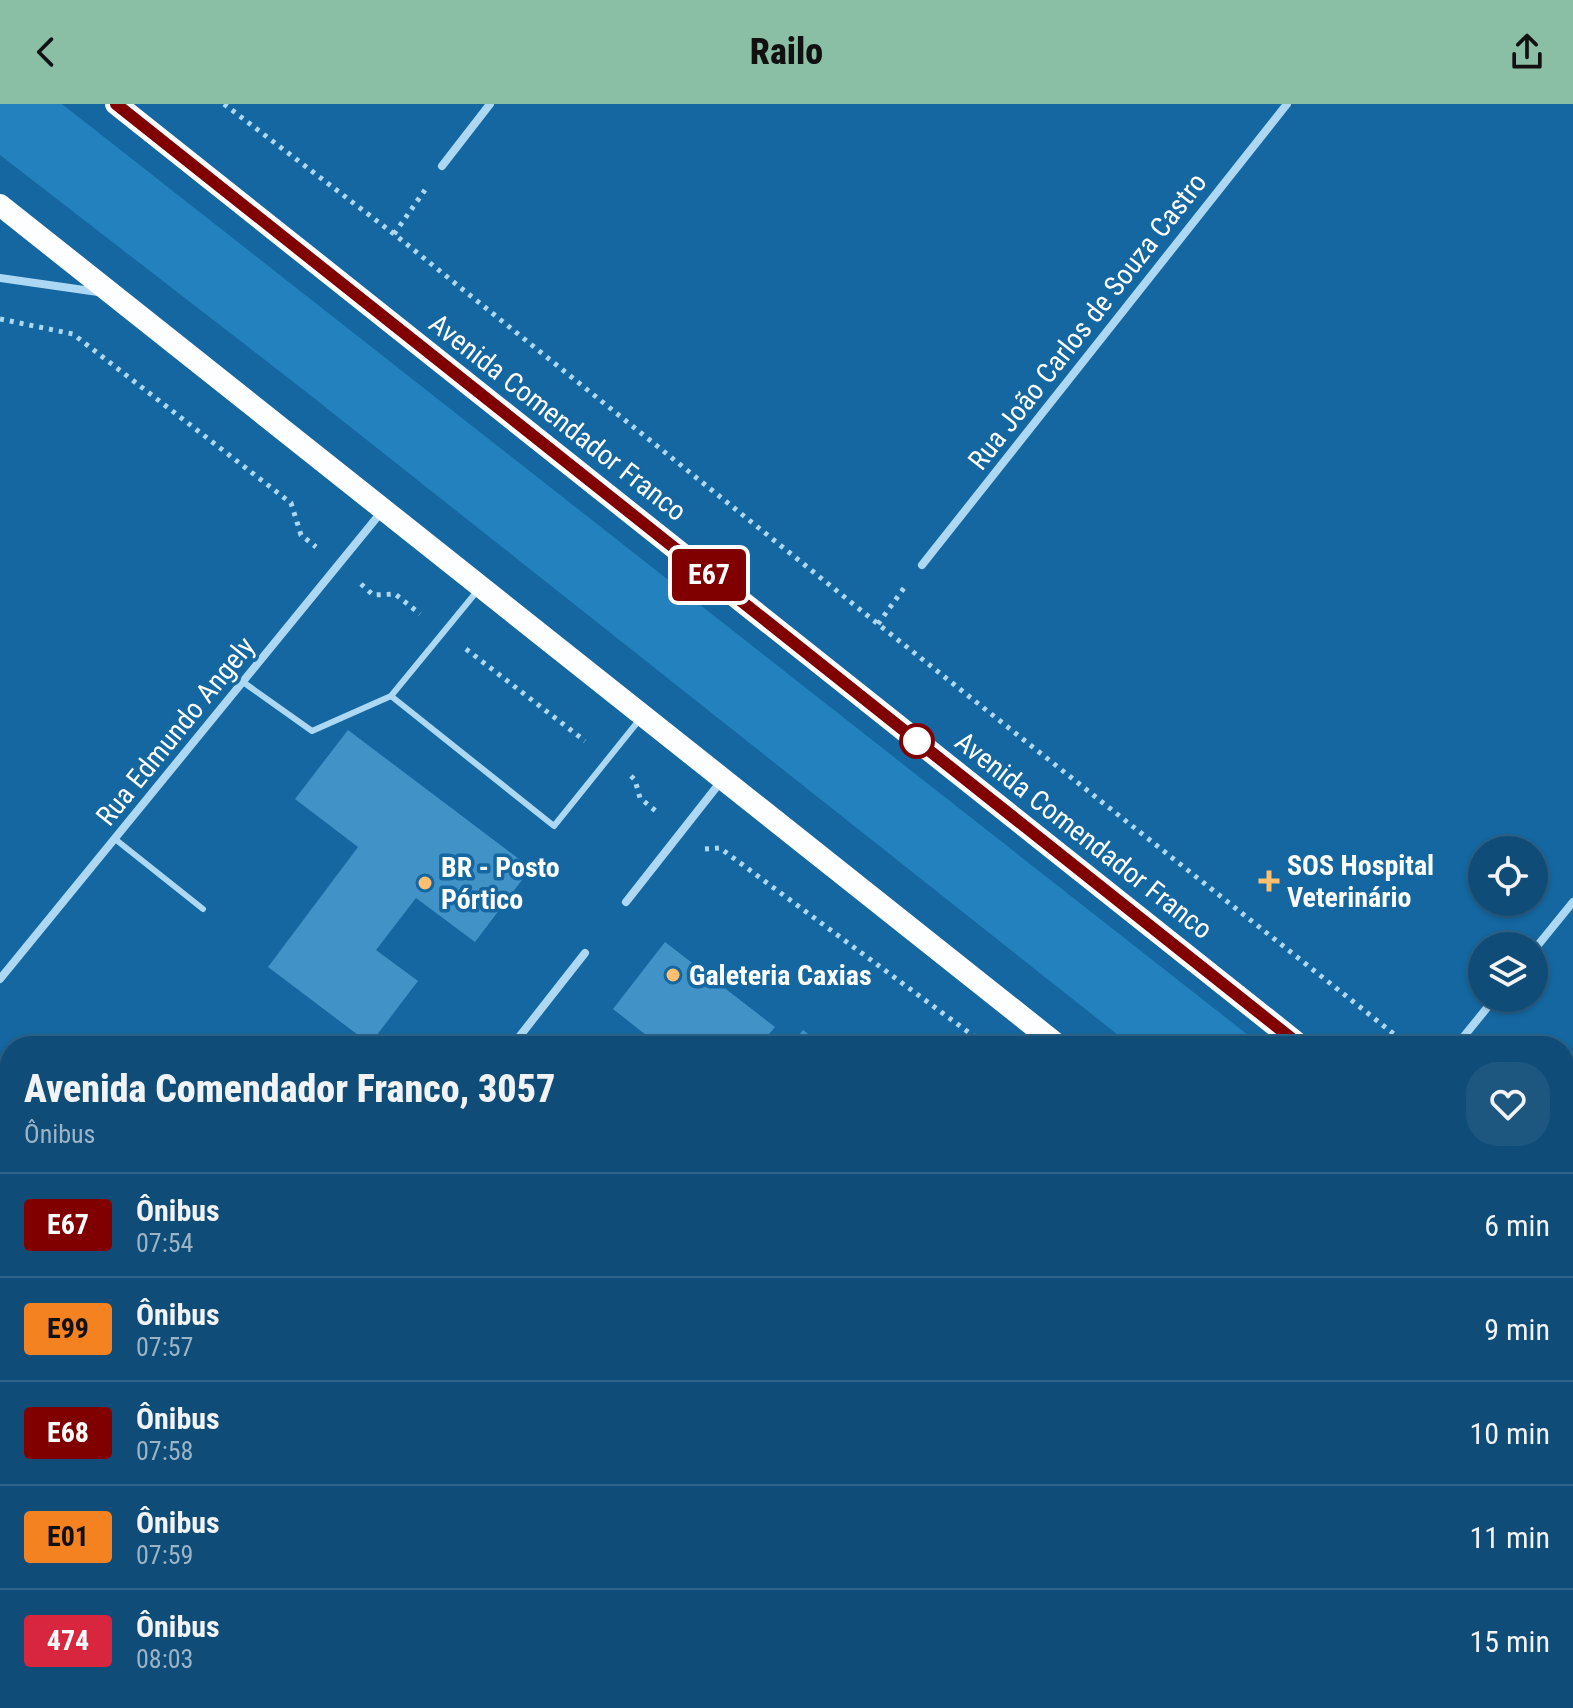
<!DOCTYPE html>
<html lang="pt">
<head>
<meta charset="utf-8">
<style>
  body { margin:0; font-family:"Roboto Condensed",sans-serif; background:#1d5780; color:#f1f3f6; height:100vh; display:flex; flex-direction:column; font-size:30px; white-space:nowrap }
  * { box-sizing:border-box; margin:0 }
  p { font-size:26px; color:#9bb4c6 }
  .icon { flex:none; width:44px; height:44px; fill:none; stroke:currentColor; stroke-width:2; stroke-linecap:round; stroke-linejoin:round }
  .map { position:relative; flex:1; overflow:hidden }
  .details { position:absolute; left:0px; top:932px; width:1574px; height:672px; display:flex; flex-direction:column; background:#0f4d78; border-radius:32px 32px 0 0; box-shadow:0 2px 6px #0004,0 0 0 2px #2f648a }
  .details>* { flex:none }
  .badge { padding:0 16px; border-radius:6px; font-size:28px; line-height:52px }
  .buttons { position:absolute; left:1468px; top:732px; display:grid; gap:16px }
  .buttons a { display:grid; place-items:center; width:80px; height:80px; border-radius:50%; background:#0f4d78; box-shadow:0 2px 6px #0004,0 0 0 2px #2f648a; font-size:40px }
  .map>.badge { position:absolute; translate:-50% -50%; box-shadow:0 0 0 4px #fff }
  .round { display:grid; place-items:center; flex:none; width:84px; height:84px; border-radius:32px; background:#1d5780 }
  .head { display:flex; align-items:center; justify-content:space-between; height:136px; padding:0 24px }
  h1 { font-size:38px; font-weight:800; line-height:60px }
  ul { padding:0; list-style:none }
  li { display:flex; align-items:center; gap:24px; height:104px; padding:0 24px; border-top:2px solid #2f648a }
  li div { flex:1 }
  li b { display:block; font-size:30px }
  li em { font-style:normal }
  li .badge { min-width:88px; font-weight:700; text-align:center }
  header { display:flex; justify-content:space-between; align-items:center; height:104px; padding:0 24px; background:#8abfa5; color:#111; font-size:36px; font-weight:800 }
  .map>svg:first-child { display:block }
  .green { fill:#2381bd }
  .building { fill:#4192c7 }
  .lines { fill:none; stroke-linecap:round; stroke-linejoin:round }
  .path { stroke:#acd8f4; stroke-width:5; stroke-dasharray:4 6; stroke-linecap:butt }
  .service { stroke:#acd8f4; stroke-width:6 }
  .minor { stroke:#acd8f4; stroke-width:8 }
  .trunk { stroke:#fcfeff; stroke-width:22 }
  .line-casing { stroke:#fff; stroke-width:18 }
  .line { stroke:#800000; stroke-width:12 }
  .stop-dot { fill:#fff; stroke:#800000; stroke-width:4 }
  .poi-dot { fill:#ffbf6f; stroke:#1467a0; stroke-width:3 }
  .labels { text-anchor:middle; stroke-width:7; stroke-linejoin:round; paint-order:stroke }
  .street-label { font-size:28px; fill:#fff; stroke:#1467a0 }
  .poi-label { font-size:28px; font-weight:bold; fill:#fff; stroke:#1467a0; text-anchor:start }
</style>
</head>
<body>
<header><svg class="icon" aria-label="back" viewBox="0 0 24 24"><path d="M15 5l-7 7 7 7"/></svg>Railo<svg class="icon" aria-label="share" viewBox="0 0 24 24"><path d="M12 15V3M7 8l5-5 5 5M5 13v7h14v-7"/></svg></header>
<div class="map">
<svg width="1573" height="1604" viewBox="0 0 1573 1604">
  <rect width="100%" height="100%" fill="#1467a0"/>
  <g class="green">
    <path d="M 0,0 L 62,0 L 1262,942 L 1132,942 L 305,287 L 0,51 Z"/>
    <path d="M 1570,1211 L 1573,1214 L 1573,1304 L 1564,1297 L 1564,1212 Z"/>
  </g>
  <g class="building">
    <path d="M 348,626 L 531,764 L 475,838 L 416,794 L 376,846 L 418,877 L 370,940 L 268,863 L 358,743 L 295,695 Z"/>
    <path d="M 665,838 L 775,923 L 759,942 L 660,942 L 613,905 Z"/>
    <path d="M 803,926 L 824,942 L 790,942 Z"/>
    <path d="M 1564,1521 L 1573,1528 L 1573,1558 L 1564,1569 Z"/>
    <path d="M 100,1594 L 118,1594 L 132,1604 L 91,1604 Z"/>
    <path d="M 150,1594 L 225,1594 L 218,1604 L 146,1604 L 144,1603 Z"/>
    <path d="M 472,1594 L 510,1594 L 501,1604 L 484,1604 Z"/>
    <path d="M 521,1594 L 617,1594 L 610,1604 L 514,1604 Z"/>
    <path d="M 796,1594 L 861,1594 L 852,1604 L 808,1604 Z"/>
    <path d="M 877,1594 L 902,1594 L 915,1604 L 869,1604 Z"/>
    <path d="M 989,1594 L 1016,1594 L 1023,1601 L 1020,1604 L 982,1604 Z"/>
    <path d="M 1429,1594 L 1543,1594 L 1535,1604 L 1421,1604 Z"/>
  </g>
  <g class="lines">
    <g class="path">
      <path d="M 224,0 L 394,130 L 878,520 L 1409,942"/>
      <path d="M 394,130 L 425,86"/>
      <path d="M 0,215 L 73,230 L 291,399 L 301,431 L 316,443"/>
      <path d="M 361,480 L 373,491 L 395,490 L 420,510"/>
      <path d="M 878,520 L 904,484"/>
      <path d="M 466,545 L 585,637"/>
      <path d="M 631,672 L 635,676 L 640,694 L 657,708"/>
      <path d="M 705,745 L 720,744 L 987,942"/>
      <path d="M 1564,1067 L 1573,1075"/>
      <path d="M 1564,1408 L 1573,1415"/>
      <path d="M 301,1594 L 313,1604"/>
    </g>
    <g class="service">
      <path d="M 243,578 L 312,627 L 391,592 L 478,486"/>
      <path d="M 391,592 L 554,722 L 640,615"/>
      <path d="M 115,735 L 203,805"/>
      <path d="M 1564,1021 L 1573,1014"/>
    </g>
    <g class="minor">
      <path d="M 442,62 L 490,0"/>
      <path d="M 0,174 L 98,188"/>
      <path d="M 922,461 L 1287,0"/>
      <path d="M 626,798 L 722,676"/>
      <path d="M 1534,846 L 1573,798"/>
      <path d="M 0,875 L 383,406"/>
      <path d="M 512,942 L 585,849"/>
      <path d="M 1456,942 L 1495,894"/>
      <path d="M 0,1588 L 10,1576"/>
      <path d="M 355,1594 L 367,1604"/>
      <path d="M 1088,1594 L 1100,1604"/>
      <path d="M 1279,1604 L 1287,1594"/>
    </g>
    <g class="trunk">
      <path d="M 116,0 L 1301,942"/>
      <path d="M 0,101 L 1059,942"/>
      <path d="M 1564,1153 L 1573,1160"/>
      <path d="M 1564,1345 L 1573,1352"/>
    </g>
  </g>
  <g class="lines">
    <defs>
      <path id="line" d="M 116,0 L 1301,942"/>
    </defs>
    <use href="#line" class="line-casing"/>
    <use href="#line" class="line"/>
  </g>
  <circle class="stop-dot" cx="917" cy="637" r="16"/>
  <g class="poi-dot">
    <path d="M1265 765h8v8h8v8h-8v8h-8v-8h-8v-8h8z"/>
    <circle cx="425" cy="779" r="8"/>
    <circle cx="673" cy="871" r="8"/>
  </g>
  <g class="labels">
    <g class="street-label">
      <text transform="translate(1087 217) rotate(-52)" y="10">Rua João Carlos de Souza Castro</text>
      <text transform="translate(558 313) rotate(38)" y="10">Avenida Comendador Franco</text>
      <text transform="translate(175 627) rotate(-51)" y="10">Rua Edmundo Angely</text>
      <text transform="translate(1084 731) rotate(38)" y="10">Avenida Comendador Franco</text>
    </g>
    <g class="poi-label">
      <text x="1287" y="771">SOS Hospital<tspan x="1287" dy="32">Veterinário</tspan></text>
      <text x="441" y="773">BR - Posto<tspan x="441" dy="32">Pórtico</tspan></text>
      <text x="689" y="881">Galeteria Caxias</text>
    </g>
  </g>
</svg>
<div class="buttons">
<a><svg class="icon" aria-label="locate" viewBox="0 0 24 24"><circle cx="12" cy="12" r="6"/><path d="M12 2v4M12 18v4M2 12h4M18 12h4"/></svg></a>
<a><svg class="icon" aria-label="layers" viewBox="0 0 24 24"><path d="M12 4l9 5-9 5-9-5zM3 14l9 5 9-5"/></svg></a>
</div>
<b class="badge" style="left:709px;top:471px;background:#800000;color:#fff">E67</b>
<section class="details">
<div class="head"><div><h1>Avenida Comendador Franco, 3057</h1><p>Ônibus</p></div><a class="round"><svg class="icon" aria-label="heart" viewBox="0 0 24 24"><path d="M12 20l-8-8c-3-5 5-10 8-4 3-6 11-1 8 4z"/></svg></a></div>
<ul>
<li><span class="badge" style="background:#800000;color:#fff">E67</span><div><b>Ônibus</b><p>07:54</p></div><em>6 min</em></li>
<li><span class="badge" style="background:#f58220;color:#111">E99</span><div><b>Ônibus</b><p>07:57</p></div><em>9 min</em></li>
<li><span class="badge" style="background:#800000;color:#fff">E68</span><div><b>Ônibus</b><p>07:58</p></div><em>10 min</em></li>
<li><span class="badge" style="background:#f58220;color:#111">E01</span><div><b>Ônibus</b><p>07:59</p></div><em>11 min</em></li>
<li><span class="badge" style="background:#d7263d;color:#fff">474</span><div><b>Ônibus</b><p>08:03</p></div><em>15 min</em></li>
</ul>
</section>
</div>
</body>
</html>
